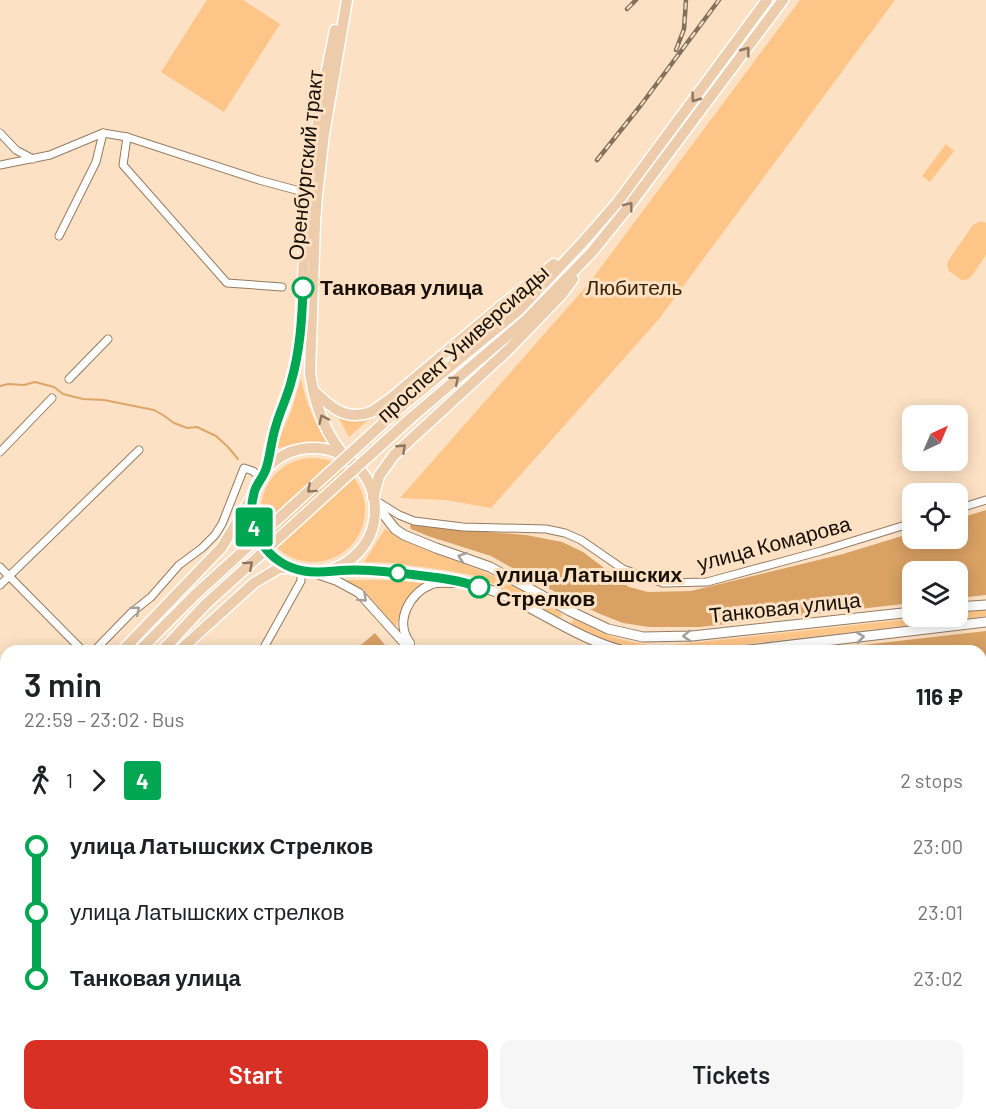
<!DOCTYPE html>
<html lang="en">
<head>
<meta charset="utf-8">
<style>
  body { margin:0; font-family:Barlow,sans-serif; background:#f6f6f6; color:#202124; height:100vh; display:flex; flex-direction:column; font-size:22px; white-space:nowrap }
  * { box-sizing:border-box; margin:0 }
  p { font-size:20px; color:#757577 }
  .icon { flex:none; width:33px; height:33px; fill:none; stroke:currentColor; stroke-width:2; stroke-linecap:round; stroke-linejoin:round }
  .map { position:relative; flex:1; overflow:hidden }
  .details { position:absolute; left:0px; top:645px; width:987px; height:476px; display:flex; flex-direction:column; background:#fff; border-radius:18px 18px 0 0; box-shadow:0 3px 15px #0003 }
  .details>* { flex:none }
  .badge { padding:0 12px; border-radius:4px; font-size:21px; line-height:39px }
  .needle { width:39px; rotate:44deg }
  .buttons { position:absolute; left:902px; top:405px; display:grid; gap:12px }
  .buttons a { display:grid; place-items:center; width:66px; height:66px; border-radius:12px; background:#fff; box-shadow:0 3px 15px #0003; font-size:30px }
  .map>.badge { position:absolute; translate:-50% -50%; box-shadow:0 0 0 3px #fff }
  .legs { display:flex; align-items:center; gap:9px; height:66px; padding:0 24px; font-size:20px }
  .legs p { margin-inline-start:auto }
  .head { display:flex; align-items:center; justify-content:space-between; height:102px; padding:0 24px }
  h1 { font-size:33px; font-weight:600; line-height:45px }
  .button { display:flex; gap:12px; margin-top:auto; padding:12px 24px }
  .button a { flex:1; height:69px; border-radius:12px; background:#d93025; color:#fff; font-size:24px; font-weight:600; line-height:69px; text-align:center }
  .button a+a { background:#f6f6f6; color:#202124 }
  ul { padding:0 24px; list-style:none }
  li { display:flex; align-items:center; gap:21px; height:66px; font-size:22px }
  li i { display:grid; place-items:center; width:9px; height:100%; margin:0 8px; background:currentColor }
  li i::after { content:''; width:15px; height:15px; margin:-8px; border:4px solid; border-radius:50%; background:#fff }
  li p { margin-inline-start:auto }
  li:first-child i { background:linear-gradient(#0000 50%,currentColor 0) }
  li:last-child i { background:linear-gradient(currentColor 50%,#0000 0) }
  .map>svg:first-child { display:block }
  .green { fill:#fec588 }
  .forest { fill:#d9a164 }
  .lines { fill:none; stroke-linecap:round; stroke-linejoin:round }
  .stream { stroke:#dda568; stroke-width:2 }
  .minor-casing { stroke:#947b60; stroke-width:9 }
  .tertiary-casing { stroke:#947b60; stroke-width:10 }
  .secondary-casing { stroke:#947b60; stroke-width:11 }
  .primary-casing { stroke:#fff; stroke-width:13 }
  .minor { stroke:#fff; stroke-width:7 }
  .tertiary { stroke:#fff; stroke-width:8 }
  .secondary { stroke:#fff; stroke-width:9 }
  .primary { stroke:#ecccaa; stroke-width:10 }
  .rail-casing { stroke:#83715e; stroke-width:4.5 }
  .rail { stroke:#fde1c4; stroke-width:2; stroke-dasharray:7; stroke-linecap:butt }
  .primary-bridge-casing { stroke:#fff; stroke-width:13; stroke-linecap:butt }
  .primary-bridge { stroke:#ecccaa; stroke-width:10 }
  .oneway { stroke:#8d7760 }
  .oneway2 { stroke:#a39f9b }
  .line-1-casing { stroke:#fff; stroke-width:14 }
  .line-1 { stroke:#00a651; stroke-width:9 }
  .stop-1-dot { fill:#fff; stroke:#00a651; stroke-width:3 }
  .labels { text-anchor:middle; stroke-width:6; stroke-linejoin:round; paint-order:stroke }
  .street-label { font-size:21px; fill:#180f05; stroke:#fde1c4 }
  .stop-label { font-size:21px; font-weight:bold; fill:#180f05; stroke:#fde1c4; text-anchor:start }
  .park-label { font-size:21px; fill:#3a2408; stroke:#fde1c4 }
</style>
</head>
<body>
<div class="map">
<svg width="986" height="1120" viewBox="0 0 986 1120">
  <rect width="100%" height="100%" fill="#fde1c4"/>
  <g class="green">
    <path d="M 207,0 L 243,0 L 280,24 L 224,112 L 161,72 Z"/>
    <path d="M 800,0 L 895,0 L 659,319 L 491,508 L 446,500 L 400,498 L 590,282 Z"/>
    <path d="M 946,144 L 954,151 L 930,182 L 922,176 Z"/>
    <path d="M 981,221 L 986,223 L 986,255 L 971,277 L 966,280 L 961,280 L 949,271 L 947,265 L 948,261 L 973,225 Z"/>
    <path d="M 301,378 C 305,402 316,424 328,445 C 307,441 295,443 275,449 L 292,409 Z"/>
    <path d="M 336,413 L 353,420 L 369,419 L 349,437 Z"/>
    <circle cx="313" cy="510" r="52"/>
    <path d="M 385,529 C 416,551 457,559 491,575 C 515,586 538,600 561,612 L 562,616 L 557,618 L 507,590 L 476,576 L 450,571 L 394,563 L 364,562 Z"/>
    <path d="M 343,580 L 385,580 L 425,583 C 407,597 402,606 396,627 L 362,589 Z"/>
    <path d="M 986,610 L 986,616 L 688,651 C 673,651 656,652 640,651 C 617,649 594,636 573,626 L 571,623 L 573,620 L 574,619 C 583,623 591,628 600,632 C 621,641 642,645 665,646 L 928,617 L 957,616 L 957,613 Z"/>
  </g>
  <g class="forest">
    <path d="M 986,510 L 986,595 L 957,598 L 957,572 L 912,572 L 912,603 L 700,627 L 649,627 L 623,623 L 600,614 L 564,597 L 491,556 L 428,536 L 411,529 L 410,526 L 412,523 L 449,529 L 526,535 L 562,542 L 583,552 L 629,587 L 648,592 L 691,591 L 843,554 L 912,533 L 912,538 L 957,538 L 957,519 Z"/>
    <path d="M 986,631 L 986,684 L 981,684 L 981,651 L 855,651 L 854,646 Z"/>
    <path d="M 375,633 L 390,651 L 354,651 Z"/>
  </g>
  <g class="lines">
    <g class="stream">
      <path d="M 0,386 L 8,384 L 24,385 L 35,382 L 54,387 L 63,394 L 83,399 L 104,400 L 154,410 L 163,415 L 174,423 L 187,428 L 197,427 L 216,436 L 228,447 L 238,459"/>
      <path d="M 520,1114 L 523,1120"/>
    </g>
    <defs>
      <g id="minor">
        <path d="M 0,133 L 16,150 L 33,159"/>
        <path d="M 127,137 L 123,165 L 227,283 L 282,287"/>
        <path d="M 0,165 L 50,155 L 103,133 L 127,137 L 259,180 L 307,193"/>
        <path d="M 59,236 L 96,162 L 103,133"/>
        <path d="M 69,379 L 108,339"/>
        <path d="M 0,452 L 52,398"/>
        <path d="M 375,500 L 399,515 L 414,521 L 463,527 L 546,529 L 565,533 L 581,540 L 623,569 L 663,583 L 707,582 L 821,551 L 912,523"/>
        <path d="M 957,509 L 986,500"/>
        <path d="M 0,567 L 83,651"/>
        <path d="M 0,585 L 139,450"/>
        <path d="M 94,651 L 131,613 L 151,597 L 179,565 L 202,548 L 215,535 L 222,524 L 244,468 L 253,471 L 260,478"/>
        <path d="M 262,651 L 301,581 L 301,571"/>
        <path d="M 0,747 L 6,741"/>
        <path d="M 0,955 L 6,949"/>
        <path d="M 0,1054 L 6,1060"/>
        <path d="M 68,1114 L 78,1120"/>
        <path d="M 287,1114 L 292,1120"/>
        <path d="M 439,1114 L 450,1120"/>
        <path d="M 562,1114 L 563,1120"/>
        <path d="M 641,1114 L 647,1120"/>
        <path d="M 92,1120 L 102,1114"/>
        <path d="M 217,1120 L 223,1114"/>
        <path d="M 401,1120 L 407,1114"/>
        <path d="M 668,1120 L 671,1114"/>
      </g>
      <g id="tertiary">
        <path d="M 311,572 L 337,581 L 359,593 L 411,651"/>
        <path d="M 410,643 C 394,622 409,593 432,584 C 440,582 449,583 457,583"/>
        <path d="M 906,1114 L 913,1120"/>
      </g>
      <g id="secondary">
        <path d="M 374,502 L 395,529 L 404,535 L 436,548 L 490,567 L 570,611 L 608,629 L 643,637 L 692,636 L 912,612"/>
        <path d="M 325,571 C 385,568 461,574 515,600 C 551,618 585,641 624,651"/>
        <path d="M 957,607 L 986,605"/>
        <path d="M 740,651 L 986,622"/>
        <path d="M 0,771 L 6,767"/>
      </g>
      <g id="primary">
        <path d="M 347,0 L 324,134 L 317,195 L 315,223 L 310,373 C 314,400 322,427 339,449 C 343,455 350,461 356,466"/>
        <path d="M 313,390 C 329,406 346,422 371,412 C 377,409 384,403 390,399 L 501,306 L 554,264"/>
        <path d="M 401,407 L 518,311 L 583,242 L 617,203 L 767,0"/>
        <path d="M 411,418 L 527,319 L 592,252 L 626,210 L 783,0"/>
        <circle cx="313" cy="510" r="62"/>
        <path d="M 265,471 L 275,428 L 286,401 L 292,381 L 300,340 L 307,193 L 324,85 L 335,30"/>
        <path d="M 373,498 L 379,476 L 394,455 L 508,350 L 562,294 L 573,279"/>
        <path d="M 122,651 L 222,547 L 250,500"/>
        <path d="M 139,651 L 196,594"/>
        <path d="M 162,651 L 206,604"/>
        <path d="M 179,651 L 254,583 L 279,568 L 289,568"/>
        <path d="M 0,790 L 6,785"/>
        <path d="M 0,812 L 6,807"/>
      </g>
    </defs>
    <use href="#minor" class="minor-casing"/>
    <use href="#tertiary" class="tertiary-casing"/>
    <use href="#secondary" class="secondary-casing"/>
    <use href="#primary" class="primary-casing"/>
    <use href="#minor" class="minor"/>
    <use href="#tertiary" class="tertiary"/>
    <use href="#secondary" class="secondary"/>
    <use href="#primary" class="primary"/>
    <defs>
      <g id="rail">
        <path d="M 627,9 L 636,0"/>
        <path d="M 676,50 L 684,29 L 686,0"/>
        <path d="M 597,160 L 641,105 L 719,0"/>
      </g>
    </defs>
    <use href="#rail" class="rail-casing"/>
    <use href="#rail" class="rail"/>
    <defs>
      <g id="primary-bridge">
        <path d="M 196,594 L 401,407"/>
        <path d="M 206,604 L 411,418"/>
      </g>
    </defs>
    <use href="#primary-bridge" class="primary-bridge-casing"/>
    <use href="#primary-bridge" class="primary-bridge"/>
  </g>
  <defs><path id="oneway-chevron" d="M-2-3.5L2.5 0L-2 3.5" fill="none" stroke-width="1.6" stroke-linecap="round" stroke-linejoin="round" transform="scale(1.5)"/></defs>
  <g class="oneway">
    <use href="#oneway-chevron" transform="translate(746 51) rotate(-53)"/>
    <use href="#oneway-chevron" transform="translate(695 98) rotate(127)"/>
    <use href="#oneway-chevron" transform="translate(629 206) rotate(-52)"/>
    <use href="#oneway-chevron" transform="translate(455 380) rotate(-40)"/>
    <use href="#oneway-chevron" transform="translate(323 419) rotate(-115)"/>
    <use href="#oneway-chevron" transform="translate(402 448) rotate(-43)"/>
    <use href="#oneway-chevron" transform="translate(311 489) rotate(138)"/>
    <use href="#oneway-chevron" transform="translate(249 565) rotate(-42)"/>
  </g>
  <g class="oneway2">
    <use href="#oneway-chevron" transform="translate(462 557) rotate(-161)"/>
    <use href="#oneway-chevron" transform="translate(363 598) rotate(43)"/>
    <use href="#oneway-chevron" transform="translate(136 610) rotate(-40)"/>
    <use href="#oneway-chevron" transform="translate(687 636) rotate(177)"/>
    <use href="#oneway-chevron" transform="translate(860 637) rotate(-7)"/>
  </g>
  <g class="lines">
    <defs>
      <path id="line-1" d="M 303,288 C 302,320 300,351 291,382 C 287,398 279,413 275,429 C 271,442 270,457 266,469 C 263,478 256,484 254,493 C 244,529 268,565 304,571 C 320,574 337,570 354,570 C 372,570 390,572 408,574 C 432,577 456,579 479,587"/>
    </defs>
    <use href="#line-1" class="line-1-casing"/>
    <use href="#line-1" class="line-1"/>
  </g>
  <g class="stop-1-dot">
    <circle cx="303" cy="288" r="10"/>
    <circle cx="398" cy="573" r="8"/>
    <circle cx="479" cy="587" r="10"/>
  </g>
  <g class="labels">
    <g class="street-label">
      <text transform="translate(306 165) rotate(-84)" y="7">Оренбургский тракт</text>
      <text transform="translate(463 344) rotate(-42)" y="7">проспект Универсиады</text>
      <text transform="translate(774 544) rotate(-15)" y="7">улица Комарова</text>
      <text transform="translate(785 608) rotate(-6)" y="7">Танковая улица</text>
    </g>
    <g class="stop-label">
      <text x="320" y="295">Танковая улица</text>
      <text x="496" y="582">улица Латышских<tspan x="496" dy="24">Стрелков</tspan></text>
    </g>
    <g class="park-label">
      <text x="634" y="295">Любитель</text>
    </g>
  </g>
</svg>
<div class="buttons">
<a><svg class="needle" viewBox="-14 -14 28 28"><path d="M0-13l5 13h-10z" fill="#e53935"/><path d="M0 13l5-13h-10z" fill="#757577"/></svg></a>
<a><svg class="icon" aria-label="locate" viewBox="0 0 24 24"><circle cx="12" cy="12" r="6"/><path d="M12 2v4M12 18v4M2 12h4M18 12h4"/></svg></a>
<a><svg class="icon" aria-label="layers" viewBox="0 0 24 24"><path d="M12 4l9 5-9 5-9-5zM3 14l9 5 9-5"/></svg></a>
</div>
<b class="badge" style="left:254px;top:527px;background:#00a651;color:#fff">4</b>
<section class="details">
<div class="head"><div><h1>3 min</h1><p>22:59 – 23:02 · Bus</p></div><b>116 ₽</b></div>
<div class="legs"><svg class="icon" aria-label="walk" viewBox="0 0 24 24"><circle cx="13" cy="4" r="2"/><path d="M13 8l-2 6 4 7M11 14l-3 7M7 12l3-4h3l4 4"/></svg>1<svg class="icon" aria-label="forward" viewBox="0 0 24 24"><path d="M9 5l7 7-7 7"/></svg><b class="badge" style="background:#00a651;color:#fff">4</b><p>2 stops</p></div>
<ul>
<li><i style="color:#00a651"></i><b>улица Латышских Стрелков</b><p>23:00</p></li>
<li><i style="color:#00a651"></i><span>улица Латышских стрелков</span><p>23:01</p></li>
<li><i style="color:#00a651"></i><b>Танковая улица</b><p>23:02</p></li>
</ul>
<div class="button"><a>Start</a><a>Tickets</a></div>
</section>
</div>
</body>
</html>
